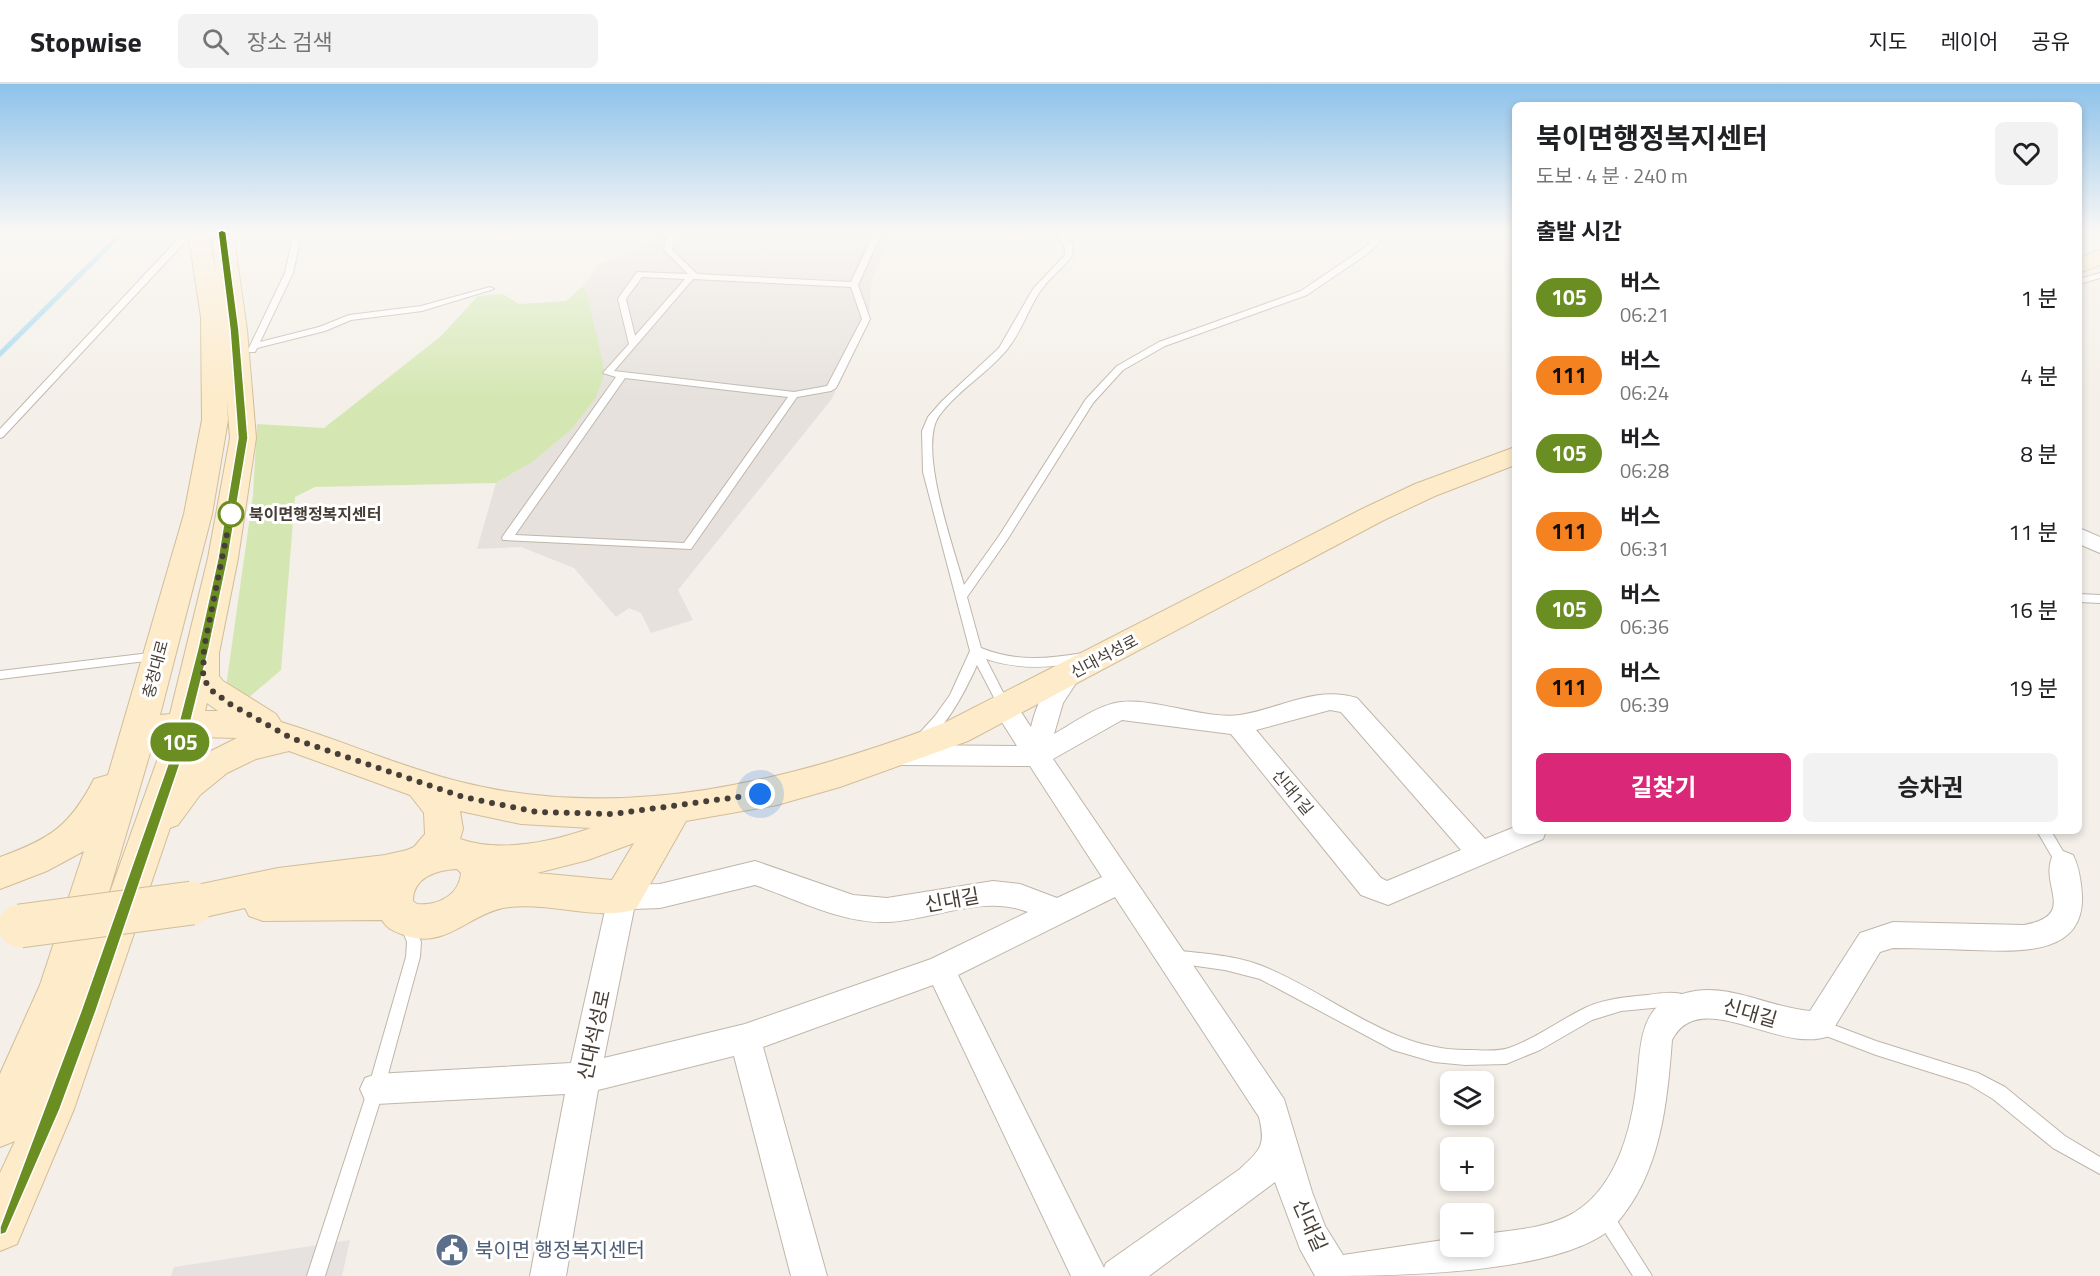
<!DOCTYPE html>
<html lang="ko">
<head>
<meta charset="utf-8">
<style>
  body { margin:0; font-family:"Titillium Web","Noto Sans KR",sans-serif; background:#f2f2f2; color:#202124; height:100vh; display:flex; flex-direction:column; font-size:22px; white-space:nowrap }
  * { box-sizing:border-box; margin:0 }
  p { font-size:20px; color:#757577 }
  .icon { flex:none; width:33px; height:33px; fill:none; stroke:currentColor; stroke-width:2; stroke-linecap:round; stroke-linejoin:round }
  .map { position:relative; flex:1; overflow:hidden }
  .drawer { position:absolute; left:1512px; top:18px; width:570px; height:732px; display:flex; flex-direction:column; background:#fff; border-radius:9px; box-shadow:0 3px 9px #0003 }
  .drawer>* { flex:none }
  .badge { padding:0 12px; border-radius:20px; font-size:21px; line-height:39px }
  .buttons { position:absolute; left:1440px; top:987px; display:grid; gap:12px }
  .buttons a { display:grid; place-items:center; width:54px; height:54px; border-radius:9px; background:#fff; box-shadow:0 3px 9px #0003; font-size:30px }
  .you { position:absolute; width:30px; height:30px; margin:-15px; border:4px solid #fff; border-radius:50%; background:#1a73e8; box-shadow:0 0 0 9px #1a73e833 }
  .map>.badge { position:absolute; translate:-50% -50%; box-shadow:0 0 0 3px #fff }
  h2 { padding:0 24px; font-size:22px; line-height:54px }
  .round { display:grid; place-items:center; flex:none; width:63px; height:63px; border-radius:9px; background:#f2f2f2 }
  .summary { display:flex; align-items:center; justify-content:space-between; height:102px; padding:0 24px }
  h1 { font-size:28px; font-weight:700; line-height:45px }
  .action { display:flex; gap:12px; margin-top:auto; padding:12px 24px }
  .action a { flex:1; height:69px; border-radius:9px; background:#db2777; color:#fff; font-size:24px; font-weight:700; line-height:69px; text-align:center }
  .action a+a { background:#f2f2f2; color:#202124 }
  ul { padding:0; list-style:none }
  li { display:flex; align-items:center; gap:18px; height:78px; padding:0 24px }
  li div { flex:1 }
  li b { display:block; font-size:22px }
  li em { font-style:normal }
  li .badge { min-width:66px; font-weight:700; text-align:center }
  header { display:flex; align-items:center; gap:36px; box-sizing:border-box; height:84px; padding:0 30px; background:#fff; border-bottom:2px solid #e0e0e0 }
  header strong { font-size:28px }
  nav { display:flex; gap:33px; margin-inline-start:auto; font-size:21px }
  .search { width:420px; height:54px; background:#f2f2f2; display:flex; align-items:center; gap:15px; box-sizing:border-box; padding:0 21px; border-radius:9px; color:#757577; font-size:22px }
  .map>svg:first-child { display:block }
  .industrial { fill:#e6e1dd }
  .green { fill:#d4e7b2 }
  .parking { fill:#e5e2e0 }
  .lines { fill:none; stroke-linecap:round; stroke-linejoin:round }
  .stream { stroke:#a6d8ee; stroke-width:5 }
  .lane-casing { stroke:#bfb6ab; stroke-width:2 }
  .street-casing { stroke:#bfb6ab; stroke-width:2 }
  .secondary-casing { stroke:#d2bd99; stroke-width:2 }
  .lane { fill:#fff; fill-rule:evenodd }
  .street { fill:#fff; fill-rule:evenodd }
  .secondary { fill:#fdebc9; fill-rule:evenodd }
  .secondary-bridge-casing { stroke:#d2bd99; stroke-width:45; stroke-linecap:butt }
  .secondary-bridge { stroke:#fdebc9; stroke-width:43 }
  .line { fill:#6b8e23; stroke:#fff; stroke-width:1.5 }
  .walk { stroke:#473f37; stroke-width:6; stroke-dasharray:0 10.8 }
  .stop-dot { fill:#fff; stroke:#6b8e23; stroke-width:3 }
  .labels { text-anchor:middle; stroke-width:6; stroke-linejoin:round; paint-order:stroke }
  .stop-label { font-size:16px; font-weight:bold; fill:#473f37; stroke:#fff; text-anchor:start }
  .street-label { font-size:16px; fill:#473f37; stroke:#fff }
  .near-street-label { font-size:20px; fill:#473f37; stroke:#fff }
  .near-service-label { font-size:20px; fill:#4e5e75; stroke:#fff; text-anchor:start }
</style>
</head>
<body>
<header>
<strong>Stopwise</strong>
<div class="search"><svg class="icon" aria-label="search" viewBox="0 0 24 24"><circle cx="10" cy="10" r="6"/><path d="M15 15l6 6"/></svg>장소 검색</div>
<nav><a>지도</a><a>레이어</a><a>공유</a></nav>
</header>
<div class="map">
<svg width="2100" height="1192" viewBox="0 0 2100 1192">
  <rect width="100%" height="100%" fill="#f4efe8"/>
  <path class="industrial" d="M 660,148 L 892,148 L 872,195 L 868,241 L 831,316 L 678,506 L 693,536 L 651,549 L 641,529 L 629,524 L 616,533 L 574,484 L 521,463 L 477,465 L 496,399 L 534,377 L 572,345 L 595,315 L 587,209 L 582,203 L 600,180 L 648,160 Z"/>
  <path class="green" d="M 582,203 L 587,209 L 605,289 L 595,315 L 572,345 L 534,377 L 496,399 L 315,403 L 295,413 L 281,586 L 248,614 L 226,603 L 253,411 L 257,340 L 324,344 L 440,253 L 478,212 L 503,210 L 519,220 L 566,217 Z"/>
  <path class="parking" d="M 350,1156 L 342,1192 L 171,1192 L 174,1183 Z"/>
  <g class="lines">
    <path class="stream" d="M 0,270 L 123,148"/>
    <defs>
      <g id="lane">
        <path d="M 189,148 L 198,148 L 184,159 L 3,353 L 0,354 L 0,345 L 178,155 Z"/>
        <path d="M 294,148 L 302,148 L 293,189 L 260,258 L 319,243 L 349,231 L 421,222 L 490,203 L 494,205 L 422,227 L 351,236 L 325,247 L 257,264 L 255,268 L 249,268 L 248,266 L 285,189 Z"/>
        <path d="M 676,148 L 685,148 L 674,156 L 672,166 L 697,190 L 851,198 L 874,148 L 882,148 L 858,201 L 870,235 L 836,304 L 831,307 L 797,313 L 691,465 L 503,456 L 502,454 L 503,452 L 616,293 L 603,289 L 629,260 L 618,215 L 619,213 L 637,188 L 688,190 L 664,166 L 666,155 ZM 642,193 L 685,195 L 635,252 L 626,215 ZM 693,195 L 851,203 L 862,235 L 827,302 L 794,308 L 614,287 ZM 625,294 L 788,313 L 684,459 L 515,451 Z"/>
        <path d="M 1053,148 L 1061,148 L 1072,160 L 1073,171 C 1063,184 1048,195 1039,209 C 1027,228 1020,251 1005,268 C 985,291 957,307 939,332 C 917,363 954,465 964,501 L 999,452 L 1086,315 L 1117,282 L 1159,258 L 1301,207 L 1361,166 L 1372,157 L 1376,148 L 1384,148 L 1378,160 L 1367,170 L 1307,211 L 1165,262 L 1123,286 L 1093,319 L 1007,456 L 967,513 L 981,564 C 1016,578 1047,575 1083,569 L 1089,573 C 1084,579 1075,579 1067,580 C 1039,585 1014,584 986,575 L 1011,624 L 1009,627 L 1001,627 L 977,581 C 970,597 938,664 917,657 L 915,654 L 935,632 L 950,611 L 970,567 L 923,388 L 922,347 L 928,333 L 942,317 L 999,264 L 1033,205 L 1065,171 L 1064,160 Z"/>
        <path d="M 2100,189 L 2100,194 L 2079,200 L 2079,195 Z"/>
        <path d="M 2079,510 L 2100,511 L 2100,519 L 2079,518 Z"/>
        <path d="M 158,568 L 164,572 L 162,575 L 0,595 L 0,587 Z"/>
        <path d="M 2037,747 L 2051,747 L 2070,779 L 2068,783 L 2063,785 L 2058,783 Z"/>
        <path d="M 407,834 L 412,836 L 421,858 L 420,873 L 384,1005 L 325,1192 L 307,1192 L 368,1005 L 406,873 L 407,858 L 400,840 L 402,836 Z"/>
        <path d="M 1173,866 C 1204,870 1238,871 1267,884 C 1334,912 1392,967 1468,966 C 1480,966 1497,968 1509,964 C 1535,955 1557,938 1581,926 C 1601,915 1625,913 1648,911 C 1661,909 1676,907 1688,912 L 1691,917 L 1688,922 L 1683,924 L 1663,923 L 1621,927 L 1592,936 L 1540,966 L 1506,980 L 1465,981 L 1434,978 L 1393,966 L 1260,895 L 1225,886 L 1168,878 L 1166,873 L 1168,868 Z"/>
        <path d="M 1818,935 L 1876,957 L 1978,989 L 2005,1003 L 2065,1052 L 2100,1073 L 2100,1090 L 2053,1064 L 1993,1015 L 1968,1000 L 1876,971 L 1813,947 L 1810,942 L 1813,937 Z"/>
        <path d="M 1603,1121 L 1609,1124 L 1652,1192 L 1633,1192 L 1597,1136 L 1594,1130 L 1597,1124 Z"/>
      </g>
      <g id="street">
        <path d="M 2079,444 L 2100,453 L 2100,469 L 2079,460 Z"/>
        <path d="M 1070,581 L 1078,584 L 1082,590 L 1063,619 L 1054,650 C 1074,639 1097,621 1121,618 C 1154,614 1207,636 1240,631 C 1280,625 1316,601 1357,614 L 1485,755 L 1515,743 L 1515,747 L 1546,747 L 1543,755 L 1388,821 L 1361,811 L 1231,650 L 1122,636 L 1053,675 L 1284,1015 L 1312,1108 L 1325,1142 L 1343,1171 L 1450,1155 L 1450,1162 L 1484,1162 L 1484,1150 C 1511,1146 1542,1145 1568,1132 C 1616,1108 1632,1045 1637,996 C 1640,973 1639,941 1657,923 C 1664,917 1677,911 1686,909 C 1726,897 1770,924 1810,927 L 1860,849 L 1893,838 L 2024,841 C 2079,831 2038,801 2053,771 L 2063,767 L 2073,771 C 2079,783 2081,797 2082,811 C 2085,874 2014,867 1972,866 C 1945,865 1919,864 1893,864 L 1880,868 L 1829,952 C 1780,971 1700,901 1672,956 C 1667,1020 1661,1089 1616,1140 C 1566,1192 1386,1192 1315,1192 L 1300,1165 L 1275,1098 L 1149,1192 L 1071,1192 L 933,901 L 763,963 L 827,1192 L 791,1192 L 734,972 L 598,1006 L 566,1192 L 530,1192 L 565,1010 L 376,1020 L 365,1016 L 360,1005 L 365,994 L 376,990 L 571,979 L 608,813 L 612,804 L 622,801 L 660,800 L 755,777 L 853,811 L 887,814 L 993,797 L 1020,800 L 1057,814 L 1102,793 L 1030,682 L 902,681 L 893,678 L 889,671 L 893,664 L 902,661 L 1017,662 L 993,624 L 996,618 C 1015,612 1021,629 1031,643 C 1036,622 1049,588 1070,581 ZM 1330,626 L 1341,628 L 1461,766 L 1387,797 L 1381,794 L 1256,646 ZM 755,801 C 796,815 843,840 887,838 C 933,836 983,810 1028,828 L 931,875 L 745,940 L 604,974 L 634,825 L 660,824 ZM 1115,813 L 1259,1033 C 1266,1062 1261,1065 1240,1085 L 1106,1179 L 1104,1184 L 958,891 Z"/>
      </g>
      <g id="secondary">
        <path d="M 188,148 L 208,148 L 216,189 L 211,148 L 233,148 L 247,246 L 256,354 L 238,474 L 219,569 L 219,592 L 223,597 L 276,630 L 281,638 C 341,656 400,683 461,698 C 623,739 792,697 944,639 L 1362,425 L 1415,400 L 1515,363 L 1515,381 L 1435,412 L 1382,437 L 968,657 L 840,703 L 777,721 L 686,737 L 636,825 C 599,838 545,816 503,824 C 468,831 445,866 404,851 C 395,848 387,845 382,836 L 263,837 L 249,832 L 245,824 L 192,836 L 178,831 L 173,819 L 178,807 L 192,802 L 278,784 L 385,771 L 407,766 L 414,763 L 425,750 L 424,729 L 410,711 L 289,667 L 256,675 L 227,689 L 200,711 L 178,741 L 170,744 L 74,1025 L 17,1160 L 0,1167 L 0,1089 L 15,1057 L 0,1063 L 0,990 L 40,901 L 84,767 L 47,787 L 0,805 L 0,773 C 50,755 70,742 94,695 L 108,691 L 184,430 L 202,336 L 201,233 ZM 227,316 L 230,354 L 208,474 L 170,630 L 160,631 L 212,430 L 228,336 ZM 207,619 L 218,627 L 205,627 ZM 198,653 L 237,654 L 193,676 ZM 163,657 L 157,677 L 104,825 L 153,659 ZM 460,727 L 521,740 L 591,744 C 551,758 501,769 460,755 L 463,745 ZM 634,759 L 612,796 L 537,789 L 588,776 ZM 457,785 L 461,789 C 459,812 437,822 417,820 L 413,817 C 413,793 437,786 457,785 Z"/>
        <path d="M 2100,166 L 2100,181 L 2079,189 L 2079,174 Z"/>
      </g>
    </defs>
    <use href="#lane" class="lane-casing"/>
    <use href="#street" class="street-casing"/>
    <use href="#secondary" class="secondary-casing"/>
    <use href="#lane" class="lane"/>
    <use href="#street" class="street"/>
    <use href="#secondary" class="secondary"/>
    <defs>
      <path id="secondary-bridge" d="M 20,842 L 192,819"/>
    </defs>
    <use href="#secondary-bridge" class="secondary-bridge-casing"/>
    <use href="#secondary-bridge" class="secondary-bridge"/>
  </g>
  <linearGradient id="sky" x2="0" y2="1"><stop stop-color="#8dc2ea"/><stop offset="0.47" stop-color="#faf8f5"/><stop offset="1" stop-color="#faf8f5" stop-opacity="0"/></linearGradient>
  <rect width="2100" height="315" fill="url(#sky)"/>
  <path class="line" d="M 222,146 L 226,148 L 239,246 L 248,354 L 228,474 L 209,564 L 181,677 L 96,927 L 60,1025 L 6,1149 L 0,1151 L 0,1143 L 81,927 L 169,677 L 198,564 L 218,474 L 238,354 L 230,246 L 218,148 Z"/>
  <g class="lines">
    <path class="walk" d="M 231,430 L 204,564 L 203,594 L 211,606 L 230,620 L 291,654 L 463,713 L 537,728 L 613,730 L 760,710"/>
  </g>
  <defs>
    <symbol id="civic-disc" viewBox="-11 -11 22 22"><circle r="9.5" fill="#5c6f8a" stroke="#fff"/><path d="M-.6-6.5H3V-4.5H.6V-3L4-1V1h2V6H-6V1h2V-1L-.6-3ZM-1.2 2.5V6h2.4V2.5Z" fill="#fff"/></symbol>
  </defs>
  <g fill-rule="evenodd">
    <use href="#civic-disc" x="433" y="1147" width="38" height="38"/>
  </g>
  <circle class="stop-dot" cx="231" cy="430" r="12"/>
  <g class="labels">
    <g class="stop-label">
      <text x="249" y="436">북이면행정복지센터</text>
    </g>
    <g class="street-label">
      <text transform="translate(1104 572) rotate(-28)" y="6">신대석성로</text>
      <text transform="translate(155 585) rotate(-75)" y="6">충청대로</text>
      <text transform="translate(1293 708) rotate(50)" y="6">신대1길</text>
    </g>
    <g class="near-street-label">
      <text transform="translate(952 816) rotate(-10)" y="7">신대길</text>
      <text transform="translate(1750 929) rotate(16)" y="7">신대길</text>
      <text transform="translate(594 951) rotate(-78)" y="7">신대석성로</text>
      <text transform="translate(1310 1141) rotate(66)" y="7">신대길</text>
    </g>
    <g class="near-service-label">
      <text x="475" y="1173">북이면 행정복지센터</text>
    </g>
  </g>
</svg>
<div class="buttons">
<a><svg class="icon" aria-label="layers" viewBox="0 0 24 24"><path d="M12 4l9 5-9 5-9-5zM3 14l9 5 9-5"/></svg></a>
<a>+</a>
<a>−</a>
</div>
<div class="you" style="left:760px;top:710px"></div>
<b class="badge" style="left:180px;top:658px;background:#6b8e23;color:#fff">105</b>
<section class="drawer">
<div class="summary"><div><h1>북이면행정복지센터</h1><p>도보 · 4 분 · 240 m</p></div><a class="round"><svg class="icon" aria-label="heart" viewBox="0 0 24 24"><path d="M12 20l-8-8c-3-5 5-10 8-4 3-6 11-1 8 4z"/></svg></a></div>
<h2>출발 시간</h2>
<ul>
<li><span class="badge" style="background:#6b8e23;color:#fff">105</span><div><b>버스</b><p>06:21</p></div><em>1 분</em></li>
<li><span class="badge" style="background:#f58220;color:#111">111</span><div><b>버스</b><p>06:24</p></div><em>4 분</em></li>
<li><span class="badge" style="background:#6b8e23;color:#fff">105</span><div><b>버스</b><p>06:28</p></div><em>8 분</em></li>
<li><span class="badge" style="background:#f58220;color:#111">111</span><div><b>버스</b><p>06:31</p></div><em>11 분</em></li>
<li><span class="badge" style="background:#6b8e23;color:#fff">105</span><div><b>버스</b><p>06:36</p></div><em>16 분</em></li>
<li><span class="badge" style="background:#f58220;color:#111">111</span><div><b>버스</b><p>06:39</p></div><em>19 분</em></li>
</ul>
<div class="action"><a>길찾기</a><a>승차권</a></div>
</section>
</div>
</body>
</html>
